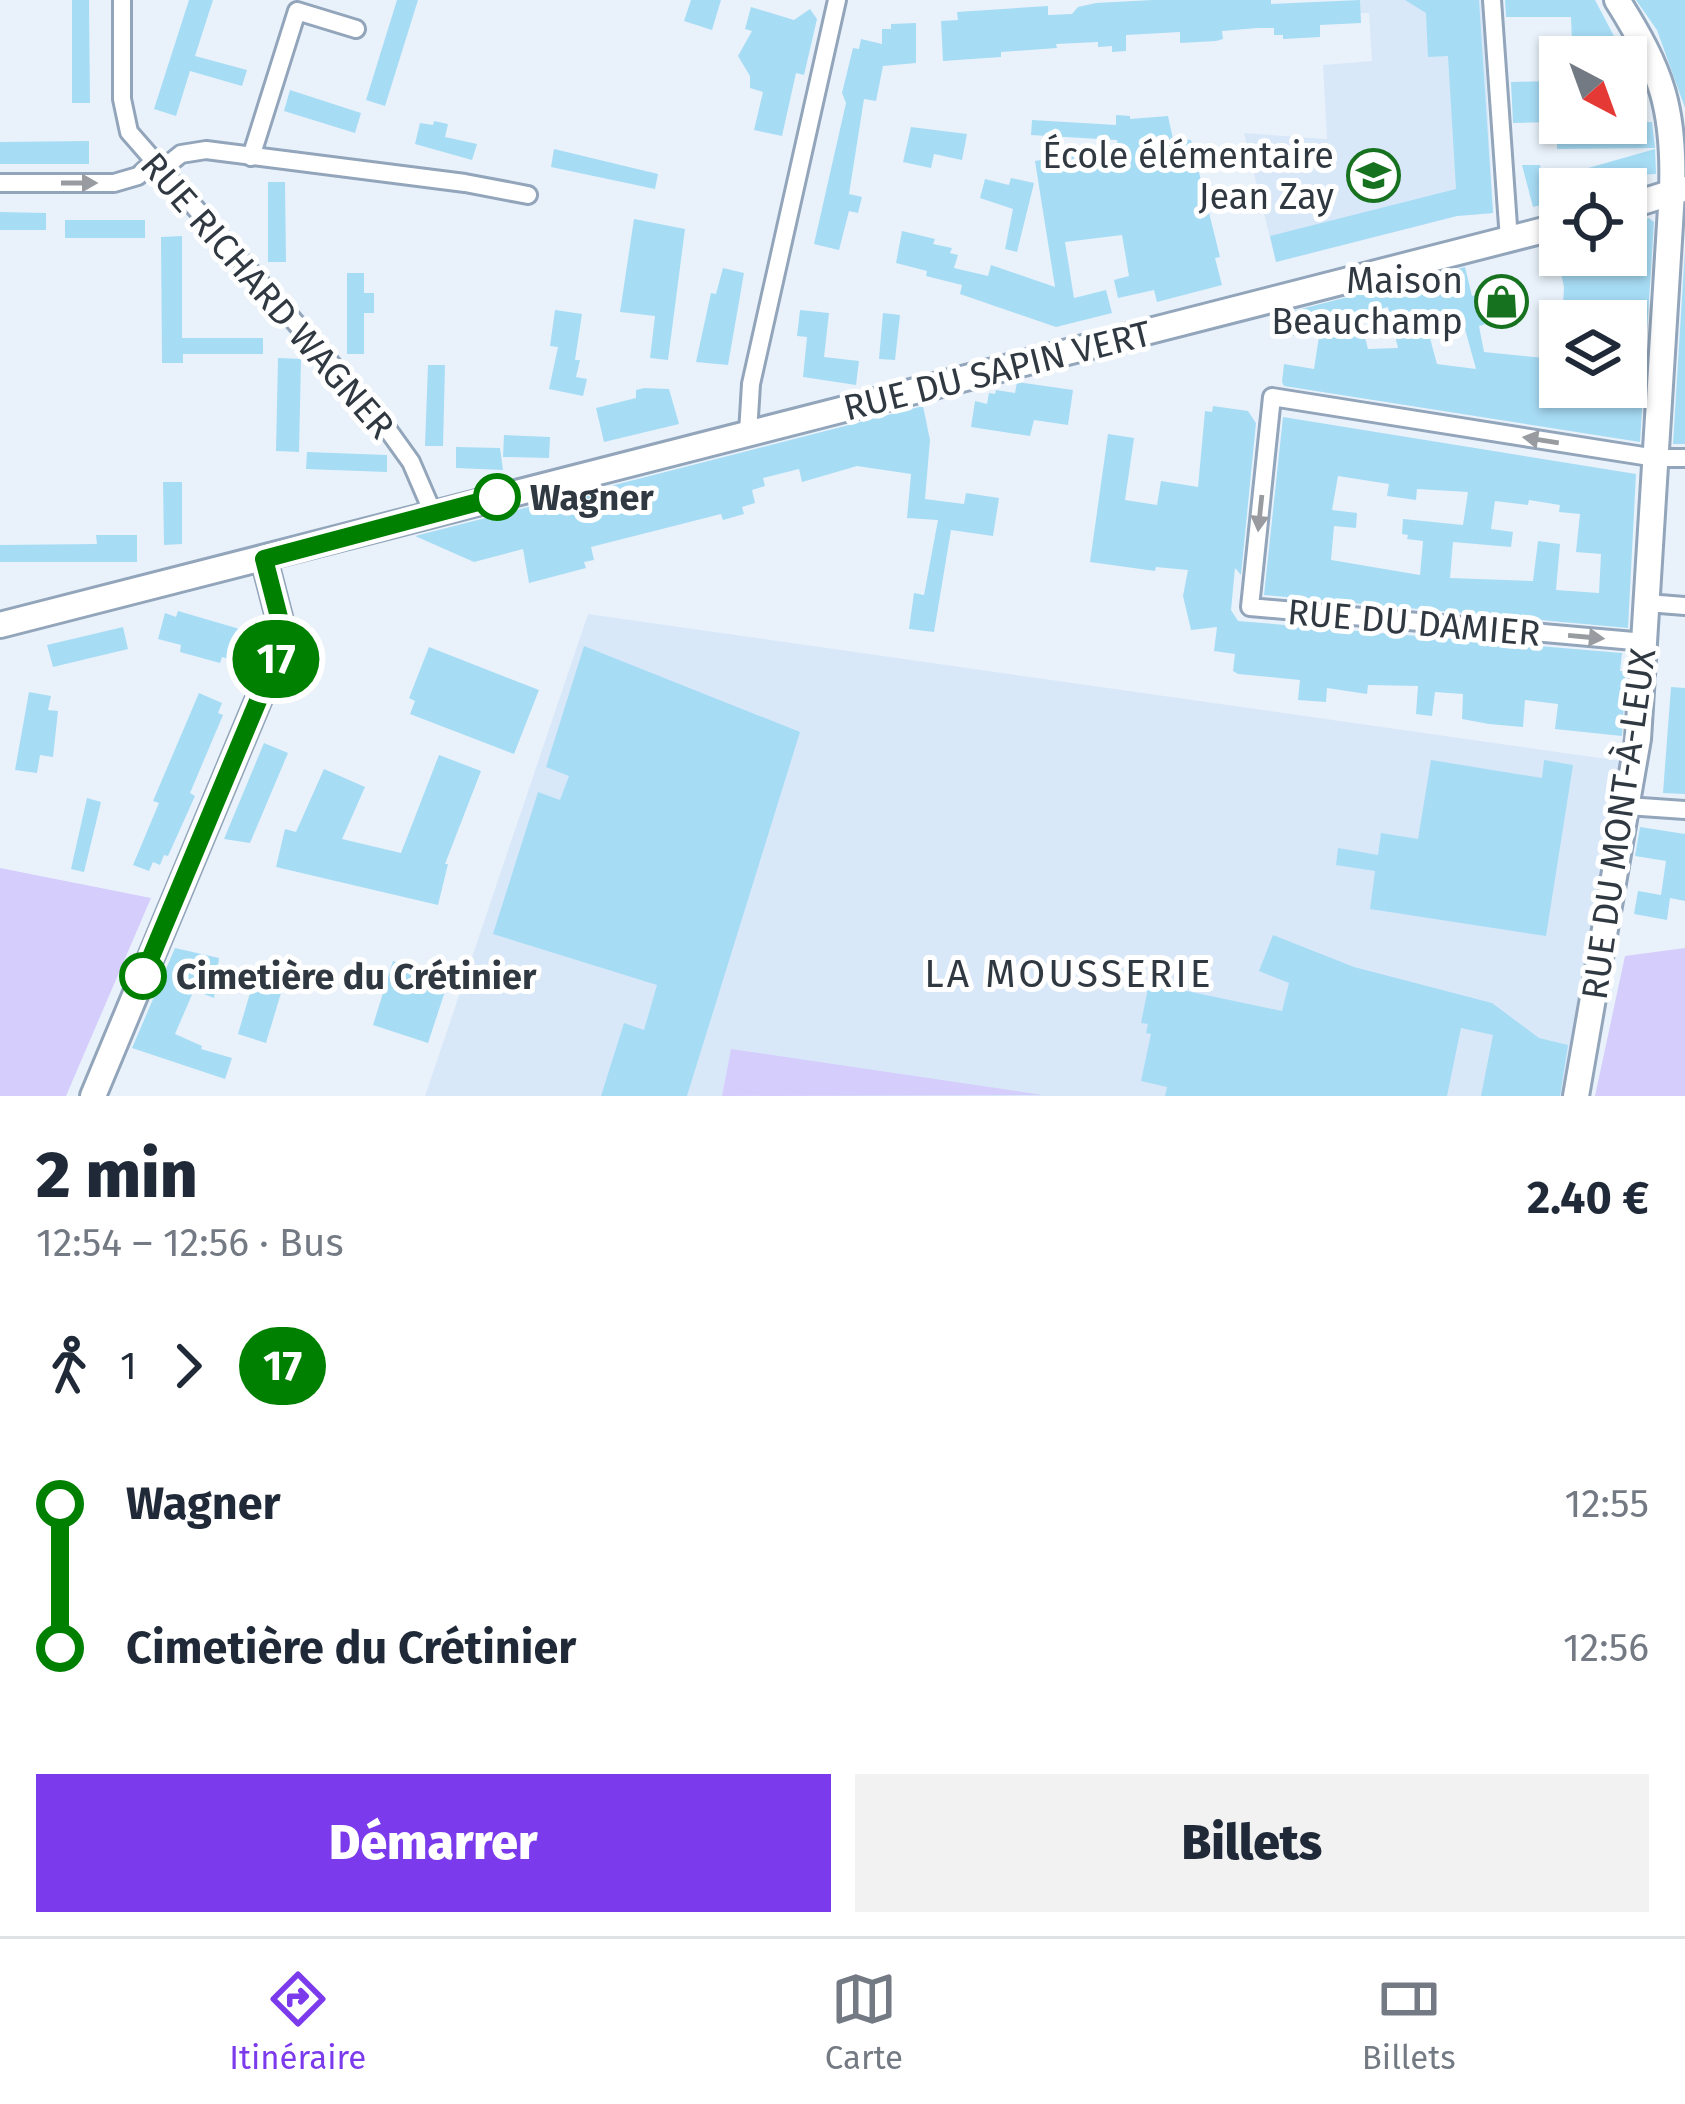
<!DOCTYPE html>
<html lang="fr">
<head>
<meta charset="utf-8">
<style>
  body { margin:0; font-family:"Fira Sans",sans-serif; background:#f2f2f3; color:#1f2937; height:100vh; display:flex; flex-direction:column; font-size:45px; white-space:nowrap }
  * { box-sizing:border-box; margin:0 }
  p { font-size:39px; color:#747a83 }
  .icon { flex:none; width:66px; height:66px; fill:none; stroke:currentColor; stroke-width:2; stroke-linecap:round; stroke-linejoin:round }
  .map { position:relative; height:1096px; overflow:hidden }
  .side { display:flex; flex-direction:column; background:#fff; flex:1 }
  .side>* { flex:none }
  .badge { padding:0 24px; border-radius:39px; font-size:42px; line-height:78px }
  .needle { width:78px; rotate:139deg }
  .fabs { position:absolute; left:1539px; top:36px; display:grid; gap:24px }
  .fabs a { display:grid; place-items:center; width:108px; height:108px; border-radius:0px; background:#fff; box-shadow:0 3px 9px #0004; font-size:60px }
  .map>.badge { position:absolute; translate:-50% -50%; box-shadow:0 0 0 6px #fff }
  .legs { display:flex; align-items:center; gap:18px; height:132px; padding:0 36px; font-size:39px }
  .legs p { margin-inline-start:auto }
  .summary { display:flex; align-items:center; justify-content:space-between; height:204px; padding:0 36px }
  h1 { font-size:66px; font-weight:800; line-height:90px }
  .button { display:flex; gap:24px; margin-top:auto; padding:24px 36px }
  .button a { flex:1; height:138px; border-radius:0px; background:#7c3aed; color:#fff; font-size:48px; font-weight:800; line-height:138px; text-align:center }
  .button a+a { background:#f2f2f3; color:#1f2937 }
  ul { padding:0 36px; list-style:none }
  li { display:flex; align-items:center; gap:42px; height:144px; font-size:45px }
  li i { display:grid; place-items:center; width:18px; height:100%; margin:0 15px; background:currentColor }
  li i::after { content:''; width:30px; height:30px; margin:-15px; border:9px solid; border-radius:50%; background:#fff }
  li p { margin-inline-start:auto }
  li:first-child i { background:linear-gradient(#0000 50%,currentColor 0) }
  li:last-child i { background:linear-gradient(currentColor 50%,#0000 0) }
  .tab-bar { display:flex; justify-content:space-around; align-items:center; height:168px; border-top:3px solid #e0e1e3; background:#fff; font-size:33px; color:#747a83 }
  .tab-bar a { display:grid; justify-items:center; gap:6px }
  .tab-bar .current { color:#7c3aed }
  .map>svg:first-child { display:block }
  .built { fill:#d9e8f9 }
  .green { fill:#d5cdfc }
  .building { fill:#a7dcf5; fill-rule:evenodd }
  .lines { fill:none; stroke-linecap:round; stroke-linejoin:round }
  .street-casing { stroke:#92a5ba; stroke-width:22 }
  .secondary-casing { stroke:#92a5ba; stroke-width:30 }
  .street { stroke:#fff; stroke-width:16 }
  .secondary { stroke:#fff; stroke-width:24 }
  .oneway { fill:#989ca0 }
  .line-1-casing { stroke:#fff; stroke-width:27 }
  .line-1 { stroke:#008001; stroke-width:18 }
  .stop-1-dot { fill:#fff; stroke:#008001; stroke-width:6 }
  .labels { text-anchor:middle; stroke-width:10; stroke-linejoin:round; paint-order:stroke }
  .poi-label { font-size:36px; fill:#303841; stroke:#fff; text-anchor:end }
  .street-label { font-size:36px; fill:#303841; stroke:#fff }
  .stop-label { font-size:36px; font-weight:bold; fill:#303841; stroke:#fff; text-anchor:start }
  .neighbourhood-label { font-size:39px; letter-spacing:3px; fill:#303841; stroke:#fff }
</style>
</head>
<body>
<div class="map">
<svg width="1685" height="1096" viewBox="0 0 1685 1096">
  <rect width="100%" height="100%" fill="#e9f2fb"/>
  <g class="built">
    <path d="M 1360,0 L 1482,0 L 1493,213 L 1457,216 L 1276,262 L 1244,133 L 1327,139 L 1323,65 L 1372,61 L 1369,13 L 1360,13 Z"/>
    <path d="M 588,614 L 1628,762 L 1576,1096 L 425,1096 Z"/>
  </g>
  <g class="green">
    <path d="M 0,868 L 151,898 L 66,1096 L 0,1096 Z"/>
    <path d="M 1685,948 L 1685,1096 L 1595,1096 L 1625,956 Z"/>
    <path d="M 731,1049 L 1043,1095 L 1044,1095 L 722,1096 Z"/>
  </g>
  <g class="building">
    <path d="M 72,0 L 89,0 L 90,103 L 72,103 Z"/>
    <path d="M 189,0 L 213,0 L 195,56 L 247,70 L 242,86 L 190,71 L 176,116 L 154,109 Z"/>
    <path d="M 397,0 L 418,0 L 385,106 L 366,100 Z"/>
    <path d="M 691,0 L 721,0 L 712,30 L 684,21 Z"/>
    <path d="M 1153,0 L 1271,0 L 1271,4 L 1360,0 L 1361,23 L 1320,25 L 1320,37 L 1283,39 L 1283,35 L 1274,35 L 1274,28 L 1257,28 L 1222,31 L 1223,39 L 1216,41 L 1180,43 L 1180,32 L 1126,35 L 1126,51 L 1112,52 L 1112,46 L 1098,47 L 1098,42 L 1056,44 L 1057,48 L 1001,52 L 1001,57 L 943,61 L 941,21 L 958,20 L 957,12 L 1048,6 L 1048,15 L 1072,14 L 1078,7 L 1096,3 Z"/>
    <path d="M 1405,0 L 1479,0 L 1493,213 L 1457,216 L 1276,262 L 1270,236 L 1456,189 L 1448,56 L 1428,57 L 1426,13 Z"/>
    <path d="M 1505,0 L 1595,0 L 1625,57 L 1580,57 L 1579,43 L 1572,43 L 1571,17 L 1506,17 Z"/>
    <path d="M 1636,0 L 1685,0 L 1685,108 L 1657,30 Z"/>
    <path d="M 751,7 L 794,20 L 810,9 L 817,19 L 804,75 L 796,73 L 782,136 L 754,130 L 763,92 L 750,88 L 750,76 L 738,56 L 752,31 L 745,29 Z"/>
    <path d="M 916,23 L 916,63 L 883,66 L 876,101 L 864,99 L 849,194 L 862,197 L 858,213 L 849,211 L 839,250 L 814,244 L 846,103 L 842,93 L 853,48 L 859,49 L 861,39 L 882,44 L 882,29 L 891,29 L 891,24 Z"/>
    <path d="M 1549,81 L 1550,122 L 1513,123 L 1511,82 Z"/>
    <path d="M 290,90 L 361,113 L 355,133 L 284,111 Z"/>
    <path d="M 1116,115 L 1130,116 L 1130,119 L 1168,116 L 1173,139 L 1191,140 L 1220,257 L 1215,258 L 1222,285 L 1157,302 L 1154,290 L 1118,298 L 1114,280 L 1129,276 L 1122,235 L 1065,242 L 1074,298 L 1106,290 L 1112,313 L 1056,327 L 960,294 L 962,285 L 926,276 L 927,271 L 896,263 L 902,231 L 935,239 L 933,244 L 952,248 L 950,253 L 958,255 L 954,268 L 988,276 L 991,265 L 1055,287 L 1035,161 L 1118,147 L 1117,140 L 1031,135 L 1032,120 L 1116,125 Z"/>
    <path d="M 434,121 L 448,124 L 445,137 L 477,144 L 472,160 L 415,144 L 420,123 L 433,125 Z"/>
    <path d="M 1652,122 L 1655,148 L 1557,149 L 1557,123 Z"/>
    <path d="M 911,127 L 967,134 L 962,160 L 934,154 L 931,168 L 903,162 Z"/>
    <path d="M 89,141 L 89,164 L 0,164 L 0,142 Z"/>
    <path d="M 554,149 L 658,174 L 655,189 L 551,167 Z"/>
    <path d="M 1655,149 L 1656,174 L 1575,178 L 1574,172 Z"/>
    <path d="M 1522,165 L 1540,165 L 1543,181 L 1560,176 L 1560,200 L 1533,207 Z"/>
    <path d="M 1011,178 L 1034,183 L 1017,252 L 1005,249 L 1013,209 L 980,198 L 985,179 L 1009,185 Z"/>
    <path d="M 268,182 L 285,182 L 286,262 L 268,262 Z"/>
    <path d="M 0,212 L 46,213 L 46,230 L 0,230 Z"/>
    <path d="M 1649,218 L 1654,222 L 1640,442 L 1284,386 L 1282,382 L 1284,364 L 1314,369 L 1320,330 L 1300,337 L 1287,335 L 1293,311 L 1465,267 L 1472,296 L 1524,285 L 1529,304 L 1513,308 L 1515,316 L 1479,326 L 1484,352 L 1543,358 L 1549,392 L 1567,395 L 1566,402 L 1595,407 L 1596,397 L 1604,397 L 1604,387 L 1626,387 L 1626,321 L 1562,321 L 1564,287 L 1557,255 L 1626,255 L 1626,224 ZM 1388,307 L 1398,348 L 1368,349 L 1359,314 ZM 1463,322 L 1476,369 L 1437,364 L 1428,331 Z"/>
    <path d="M 634,219 L 685,229 L 668,360 L 650,358 L 655,316 L 620,312 Z"/>
    <rect x="65" y="220" width="80" height="18"/>
    <path d="M 182,236 L 182,338 L 263,338 L 263,354 L 183,354 L 183,363 L 162,363 L 161,237 Z"/>
    <path d="M 1685,249 L 1685,444 L 1673,444 Z"/>
    <path d="M 723,268 L 744,273 L 728,365 L 696,362 L 711,293 L 716,294 Z"/>
    <path d="M 347,273 L 364,273 L 364,293 L 374,293 L 374,313 L 364,313 L 364,354 L 347,354 Z"/>
    <path d="M 555,310 L 582,314 L 575,360 L 580,360 L 576,377 L 587,379 L 583,396 L 549,389 L 558,347 L 550,346 Z"/>
    <path d="M 800,310 L 829,313 L 824,357 L 859,361 L 856,385 L 803,377 L 807,337 L 797,336 Z"/>
    <path d="M 883,313 L 900,315 L 895,360 L 879,359 Z"/>
    <path d="M 278,358 L 301,359 L 299,452 L 276,451 Z"/>
    <path d="M 428,365 L 445,365 L 443,446 L 425,446 Z"/>
    <path d="M 1017,382 L 1073,390 L 1068,425 L 1034,420 L 1030,436 L 971,427 L 975,401 L 987,404 L 989,393 L 995,394 L 996,390 L 1015,393 Z"/>
    <path d="M 644,388 L 669,389 L 679,424 L 604,442 L 596,408 L 636,398 L 636,390 Z"/>
    <path d="M 923,406 L 930,440 L 925,499 L 964,504 L 966,493 L 999,498 L 993,536 L 951,530 L 934,632 L 909,629 L 914,593 L 924,595 L 938,520 L 907,518 L 911,474 L 857,466 L 802,482 L 799,469 L 763,478 L 765,486 L 752,490 L 755,503 L 742,507 L 744,514 L 723,520 L 721,514 L 591,547 L 594,560 L 584,562 L 586,568 L 529,583 L 523,549 L 474,562 L 415,536 Z"/>
    <path d="M 1213,406 L 1248,411 L 1256,423 L 1241,575 L 1235,568 L 1231,610 L 1238,621 L 1622,653 L 1620,671 L 1626,671 L 1622,736 L 1555,729 L 1558,704 L 1525,700 L 1523,727 L 1489,724 L 1462,719 L 1463,694 L 1435,692 L 1432,716 L 1416,714 L 1418,686 L 1368,685 L 1367,694 L 1327,688 L 1326,702 L 1298,700 L 1300,680 L 1238,674 L 1233,671 L 1235,654 L 1214,651 L 1217,627 L 1191,630 L 1183,596 L 1188,570 L 1156,567 L 1155,571 L 1090,562 L 1108,434 L 1134,438 L 1125,500 L 1157,505 L 1161,481 L 1198,487 L 1205,411 L 1212,412 Z"/>
    <path d="M 1283,417 L 1636,474 L 1628,628 L 1264,595 ZM 1338,476 L 1389,484 L 1387,496 L 1416,500 L 1417,489 L 1468,492 L 1463,525 L 1403,519 L 1402,534 L 1408,535 L 1407,539 L 1423,541 L 1420,575 L 1331,560 L 1334,526 L 1356,528 L 1357,513 L 1332,510 ZM 1529,500 L 1560,505 L 1559,512 L 1580,514 L 1576,552 L 1601,554 L 1599,593 L 1556,590 L 1560,544 L 1538,541 L 1533,581 L 1450,578 L 1453,542 L 1511,547 L 1513,532 L 1491,529 L 1495,501 L 1528,505 Z"/>
    <path d="M 504,435 L 550,437 L 549,458 L 503,457 Z"/>
    <path d="M 456,447 L 500,448 L 503,470 L 456,468 Z"/>
    <path d="M 307,452 L 387,455 L 387,472 L 306,469 Z"/>
    <path d="M 163,482 L 182,482 L 182,544 L 164,545 Z"/>
    <path d="M 96,535 L 137,535 L 137,562 L 0,562 L 0,545 L 97,544 Z"/>
    <path d="M 178,611 L 243,630 L 242,636 L 252,639 L 245,664 L 222,657 L 220,663 L 180,652 L 181,645 L 158,639 L 165,613 L 176,617 Z"/>
    <path d="M 123,627 L 128,649 L 53,667 L 47,645 Z"/>
    <path d="M 584,646 L 800,732 L 687,1096 L 601,1096 L 624,1023 L 644,1030 L 657,985 L 493,934 L 538,792 L 560,800 L 569,776 L 546,767 Z"/>
    <path d="M 429,647 L 539,690 L 514,754 L 410,714 L 415,701 L 409,698 Z"/>
    <path d="M 1671,687 L 1685,688 L 1685,794 L 1663,793 Z"/>
    <path d="M 29,692 L 51,696 L 48,710 L 58,711 L 53,757 L 40,755 L 37,773 L 15,770 Z"/>
    <path d="M 199,693 L 222,703 L 218,713 L 223,715 L 190,793 L 195,796 L 168,856 L 164,855 L 160,865 L 153,862 L 149,871 L 133,865 L 159,803 L 153,801 Z"/>
    <path d="M 264,743 L 288,753 L 250,843 L 224,839 Z"/>
    <path d="M 439,755 L 481,771 L 445,864 L 448,864 L 438,905 L 276,867 L 285,829 L 296,832 L 324,769 L 365,787 L 342,839 L 401,853 Z"/>
    <path d="M 1431,760 L 1542,778 L 1544,760 L 1573,765 L 1546,936 L 1370,909 L 1375,871 L 1336,865 L 1338,848 L 1378,855 L 1381,833 L 1418,839 Z"/>
    <path d="M 87,798 L 101,802 L 84,872 L 71,869 Z"/>
    <path d="M 1640,827 L 1685,834 L 1685,901 L 1670,898 L 1667,920 L 1634,914 L 1638,891 L 1661,895 L 1666,861 L 1635,856 Z"/>
    <path d="M 1273,935 L 1354,967 L 1492,1003 L 1539,1038 L 1568,1045 L 1560,1096 L 1481,1096 L 1493,1035 L 1461,1028 L 1447,1096 L 1165,1096 L 1167,1087 L 1141,1081 L 1151,1034 L 1146,1033 L 1148,1024 L 1141,1023 L 1149,983 L 1282,1011 L 1289,983 L 1259,971 Z"/>
    <path d="M 175,948 L 219,958 L 214,998 L 194,990 L 175,1034 L 202,1046 L 201,1049 L 232,1058 L 225,1079 L 132,1048 Z"/>
    <path d="M 393,961 L 449,979 L 428,1043 L 373,1025 Z"/>
    <path d="M 257,969 L 287,973 L 266,1043 L 238,1034 Z"/>
  </g>
  <g class="lines">
    <defs>
      <g id="street">
        <path d="M 122,0 L 122,99 L 129,132 L 383,423 L 411,462 L 433,513"/>
        <path d="M 1492,0 L 1509,240"/>
        <path d="M 251,157 L 297,11 L 356,29"/>
        <path d="M 160,171 L 181,154 L 206,150 L 465,183 L 528,195"/>
        <path d="M 0,183 L 114,183 L 138,176 L 152,163"/>
        <path d="M 748,433 L 751,384 L 837,0"/>
        <path d="M 1647,603 L 1685,606"/>
        <path d="M 1645,642 L 1250,607 L 1272,397 L 1656,458 L 1685,458"/>
        <path d="M 1627,806 L 1685,810"/>
      </g>
      <g id="secondary">
        <path d="M 1626,207 L 1683,189"/>
        <path d="M 0,625 L 1560,226"/>
        <path d="M 93,1096 L 278,653 L 280,621 L 264,559"/>
        <path d="M 1576,1096 L 1638,739 L 1672,192 C 1675,109 1662,71 1617,0"/>
      </g>
    </defs>
    <use href="#street" class="street-casing"/>
    <use href="#secondary" class="secondary-casing"/>
    <use href="#street" class="street"/>
    <use href="#secondary" class="secondary"/>
  </g>
  <defs><path id="oneway-solid" d="M-6-.8H1V-3.2L6.5 0L1 3.2V.8H-6Z" transform="scale(3)"/></defs>
  <g class="oneway">
    <use href="#oneway-solid" transform="translate(79 183)"/>
    <use href="#oneway-solid" transform="translate(1541 440) rotate(-171)"/>
    <use href="#oneway-solid" transform="translate(1260 513) rotate(96)"/>
    <use href="#oneway-solid" transform="translate(1586 637) rotate(5)"/>
  </g>
  <g class="lines">
    <defs>
      <path id="line-1" d="M 143,976 L 278,653 L 280,621 L 264,559 L 497,497"/>
    </defs>
    <use href="#line-1" class="line-1-casing"/>
    <use href="#line-1" class="line-1"/>
  </g>
  <defs>
    <symbol id="school-ring" viewBox="-11 -11 22 22"><circle r="9.5" fill="#fff" stroke="#17721f" stroke-width="1.5"/><path d="M0-5L7-2L0 1L-7-2ZM-4 1L0 2.5L4 1V4Q0 6-4 4Z" fill="#17721f"/></symbol>
    <symbol id="shop-ring" viewBox="-11 -11 22 22"><circle r="9.5" fill="#fff" stroke="#17721f" stroke-width="1.5"/><path d="M-5-2.5h2.3a2.7 3.5 0 0 1 5.4 0H5L5.5 6h-11ZM-1.5-2.5h3a1.5 2.3 0 0 0-3 0Z" fill="#17721f"/></symbol>
  </defs>
  <g fill-rule="evenodd">
    <use href="#school-ring" x="1344" y="146" width="59" height="59"/>
    <use href="#shop-ring" x="1472" y="272" width="59" height="59"/>
  </g>
  <g class="stop-1-dot">
    <circle cx="497" cy="497" r="21"/>
    <circle cx="143" cy="976" r="21"/>
  </g>
  <g class="labels">
    <g class="poi-label">
      <text x="1334" y="168">École élémentaire<tspan x="1334" dy="41">Jean Zay</tspan></text>
      <text x="1463" y="293">Maison<tspan x="1463" dy="41">Beauchamp</tspan></text>
    </g>
    <g class="street-label">
      <text transform="translate(268 295) rotate(49)" y="13">RUE RICHARD WAGNER</text>
      <text transform="translate(997 370) rotate(-14)" y="13">RUE DU SAPIN VERT</text>
      <text transform="translate(1414 622) rotate(5)" y="13">RUE DU DAMIER</text>
      <text transform="translate(1618 824) rotate(-82)" y="13">RUE DU MONT-À-LEUX</text>
    </g>
    <g class="stop-label">
      <text x="530" y="510">Wagner</text>
      <text x="176" y="989">Cimetière du Crétinier</text>
    </g>
    <g class="neighbourhood-label">
      <text x="1069" y="987">LA MOUSSERIE</text>
    </g>
  </g>
</svg>
<div class="fabs">
<a><svg class="needle" viewBox="-14 -14 28 28"><path d="M0-13l5 13h-10z" fill="#e53935"/><path d="M0 13l5-13h-10z" fill="#747a83"/></svg></a>
<a><svg class="icon" aria-label="locate" viewBox="0 0 24 24"><circle cx="12" cy="12" r="6"/><path d="M12 2v4M12 18v4M2 12h4M18 12h4"/></svg></a>
<a><svg class="icon" aria-label="layers" viewBox="0 0 24 24"><path d="M12 4l9 5-9 5-9-5zM3 14l9 5 9-5"/></svg></a>
</div>
<b class="badge" style="left:276px;top:659px;background:#008001;color:#fff">17</b>
</div>
<section class="side">
<div class="summary"><div><h1>2 min</h1><p>12:54 – 12:56 · Bus</p></div><b>2.40 €</b></div>
<div class="legs"><svg class="icon" aria-label="walk" viewBox="0 0 24 24"><circle cx="13" cy="4" r="2"/><path d="M13 8l-2 6 4 7M11 14l-3 7M7 12l3-4h3l4 4"/></svg>1<svg class="icon" aria-label="forward" viewBox="0 0 24 24"><path d="M9 5l7 7-7 7"/></svg><b class="badge" style="background:#008001;color:#fff">17</b></div>
<ul>
<li><i style="color:#008001"></i><b>Wagner</b><p>12:55</p></li>
<li><i style="color:#008001"></i><b>Cimetière du Crétinier</b><p>12:56</p></li>
</ul>
<div class="button"><a>Démarrer</a><a>Billets</a></div>
</section>
<nav class="tab-bar">
<a class="current"><svg class="icon" aria-label="directions" viewBox="0 0 24 24"><path d="M12 3l9 9-9 9-9-9zM9 14v-3h6M13 9l2 2-2 2"/></svg>Itinéraire</a>
<a><svg class="icon" aria-label="map" viewBox="0 0 24 24"><path d="M3 6l6-2 6 2 6-2v14l-6 2-6-2-6 2zM9 4v14M15 6v14"/></svg>Carte</a>
<a><svg class="icon" aria-label="tickets" viewBox="0 0 24 24"><path d="M3 7h18v10H3zM15 7v10"/></svg>Billets</a>
</nav>
</body>
</html>
